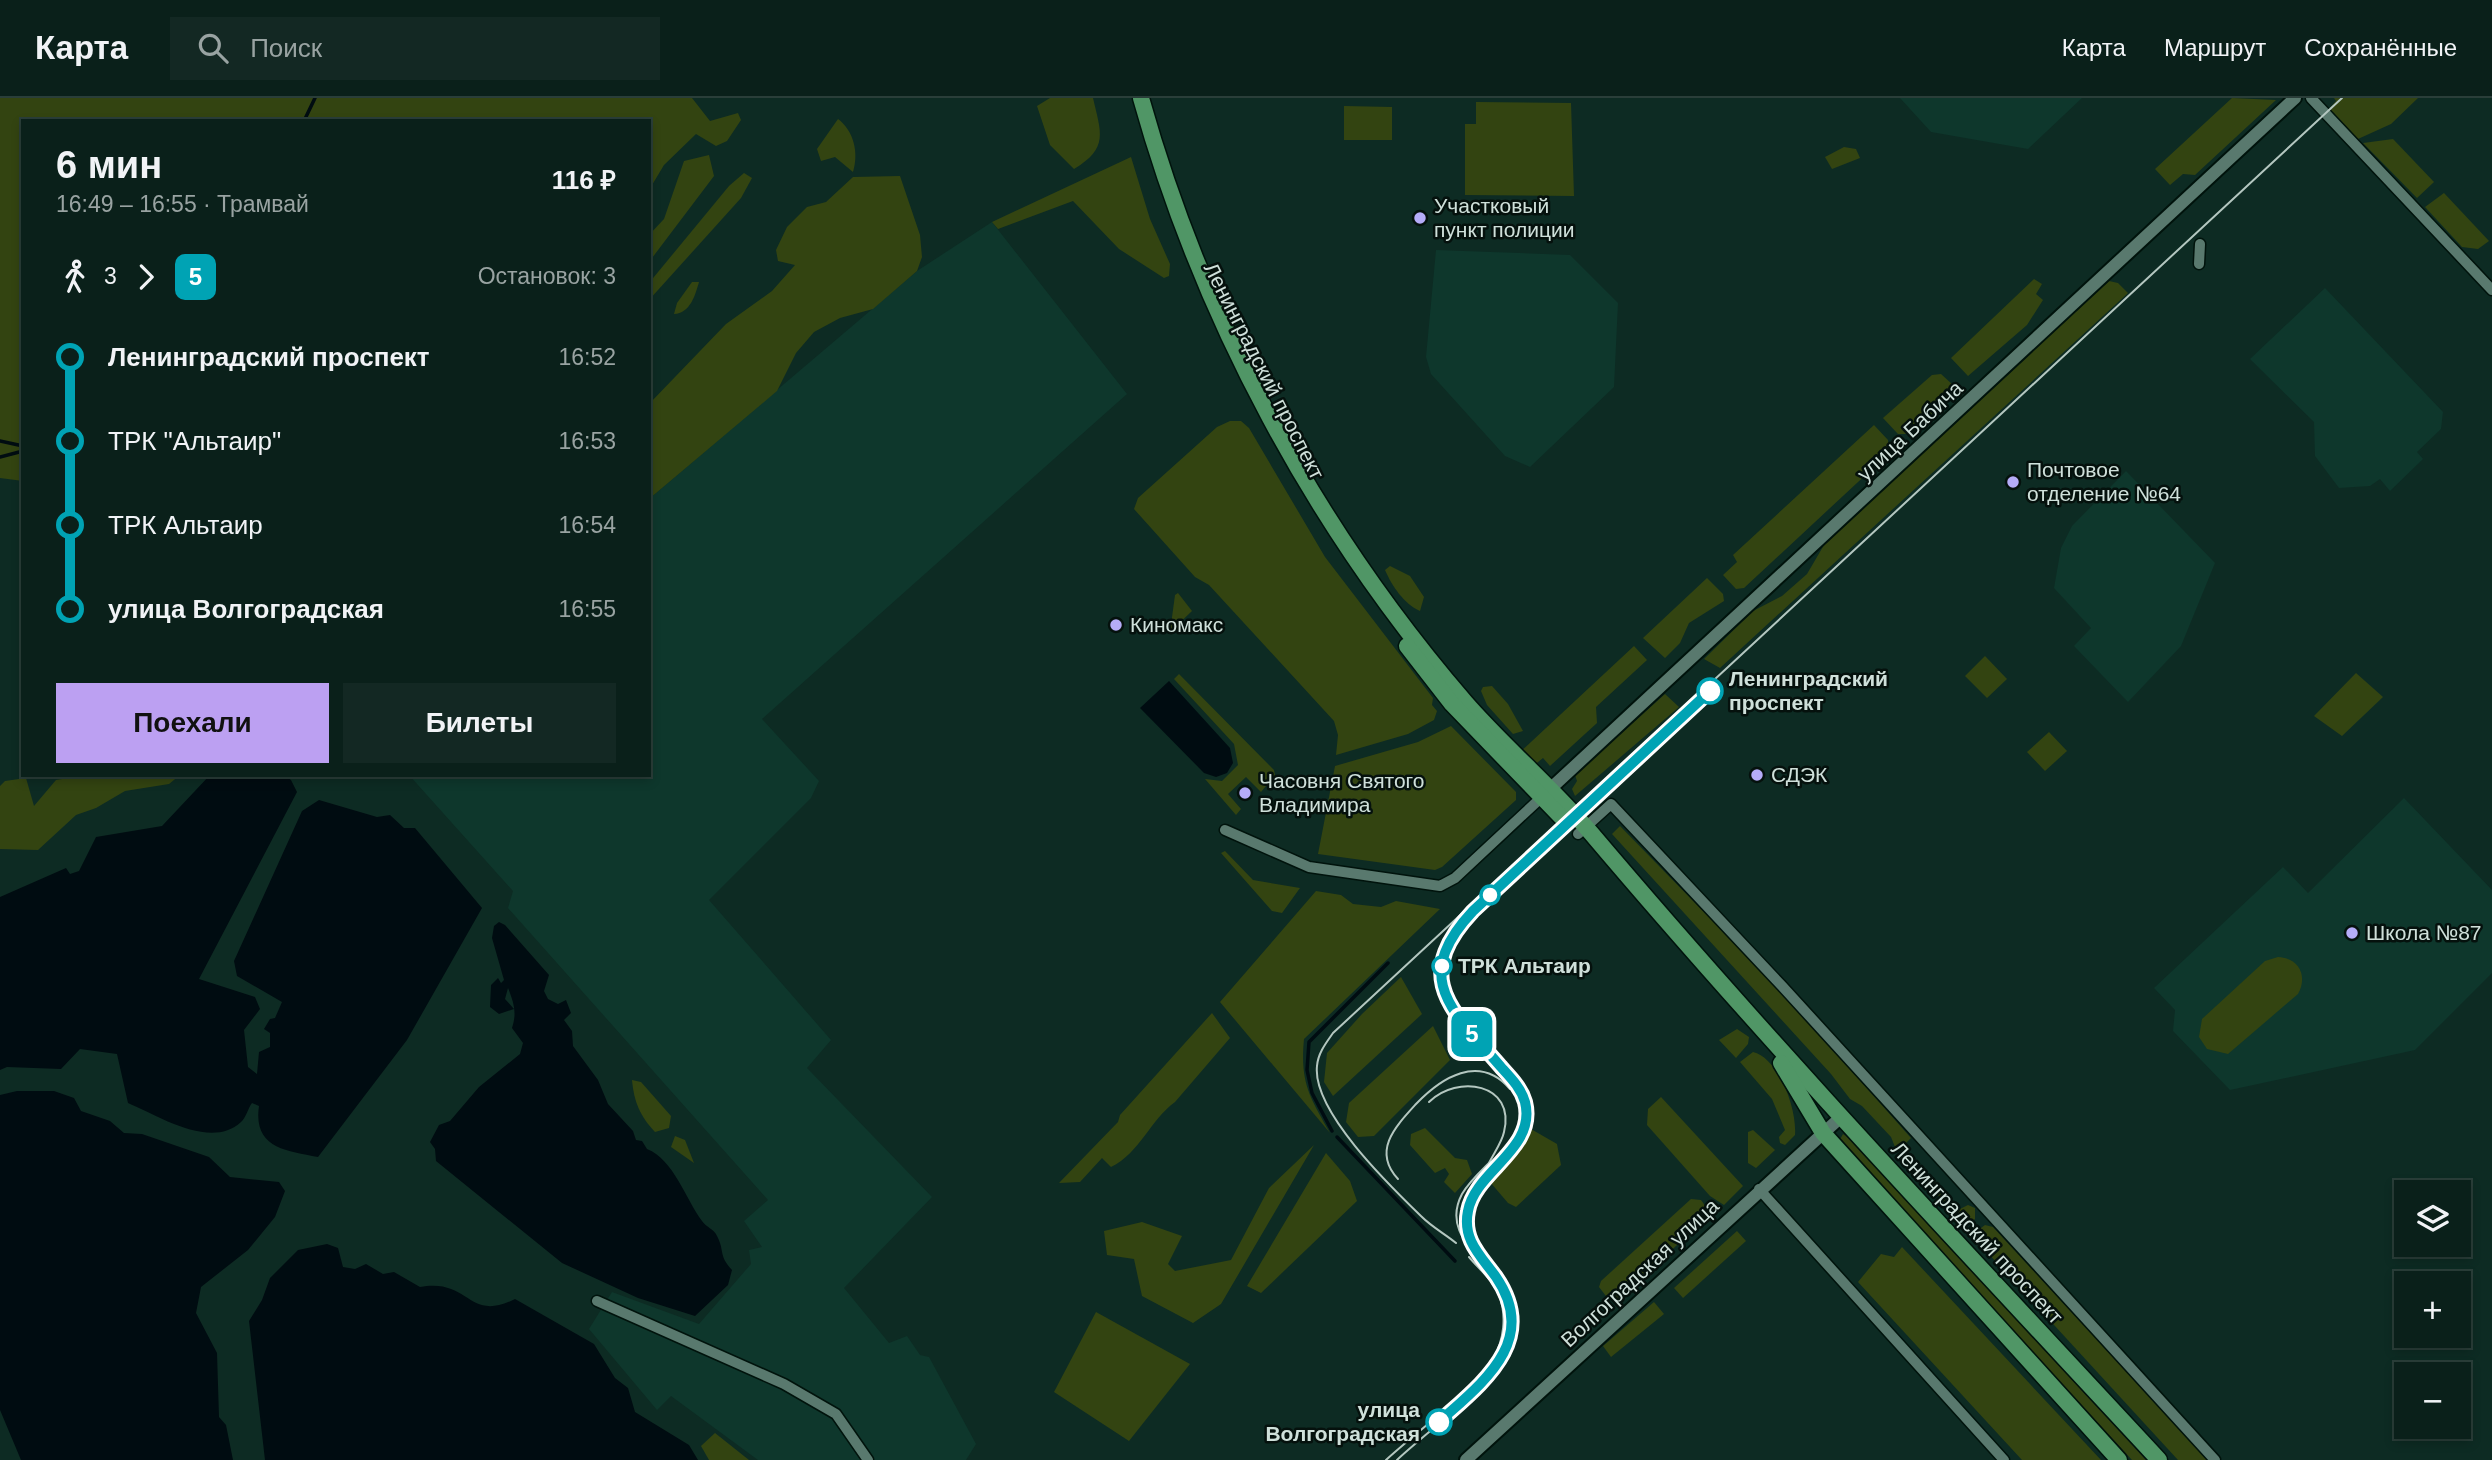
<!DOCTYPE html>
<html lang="ru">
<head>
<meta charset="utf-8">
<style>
  body { margin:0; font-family:Helvetica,sans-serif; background:#132823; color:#f1f3f6; height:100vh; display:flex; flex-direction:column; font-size:26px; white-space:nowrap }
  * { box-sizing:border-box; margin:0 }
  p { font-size:23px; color:#99a3a2 }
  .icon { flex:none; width:38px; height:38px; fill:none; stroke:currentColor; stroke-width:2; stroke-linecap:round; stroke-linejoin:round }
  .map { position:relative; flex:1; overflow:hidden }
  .drawer { position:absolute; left:21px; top:21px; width:630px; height:658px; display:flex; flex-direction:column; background:#0a201a; border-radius:0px; box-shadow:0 4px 10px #0003,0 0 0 2px #2a3e39 }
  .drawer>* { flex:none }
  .badge { padding:0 14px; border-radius:10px; font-size:24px; line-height:46px }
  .fabs { position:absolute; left:2394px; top:1082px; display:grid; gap:14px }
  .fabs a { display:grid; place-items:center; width:77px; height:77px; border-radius:0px; background:#0a201a; box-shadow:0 4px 10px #0003,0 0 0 2px #2a3e39; font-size:35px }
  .map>.badge { position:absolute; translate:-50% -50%; box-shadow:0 0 0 4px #fff }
  .legs { display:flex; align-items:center; gap:10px; height:77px; padding:0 35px; font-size:23px }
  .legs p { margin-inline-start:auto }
  .summary { display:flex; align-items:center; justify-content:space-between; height:119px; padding:0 35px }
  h1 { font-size:38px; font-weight:700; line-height:52px }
  .cta { display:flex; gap:14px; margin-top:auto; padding:14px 35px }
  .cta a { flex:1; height:80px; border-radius:0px; background:#bca0f2; color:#111; font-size:28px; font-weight:700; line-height:80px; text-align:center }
  .cta a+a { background:#132823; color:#f1f3f6 }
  ul { padding:0 35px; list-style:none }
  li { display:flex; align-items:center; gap:24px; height:84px; font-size:26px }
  li i { display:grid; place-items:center; width:10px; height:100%; margin:0 9px; background:currentColor }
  li i::after { content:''; width:18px; height:18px; margin:-9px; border:5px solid; border-radius:50%; background:#0a201a }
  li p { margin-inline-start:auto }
  li:first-child i { background:linear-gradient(#0000 50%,currentColor 0) }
  li:last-child i { background:linear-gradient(currentColor 50%,#0000 0) }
  header { display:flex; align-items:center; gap:42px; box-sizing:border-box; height:98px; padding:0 35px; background:#0a201a; border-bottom:2px solid #2a3e39 }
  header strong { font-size:33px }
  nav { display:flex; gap:38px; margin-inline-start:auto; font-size:24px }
  .search { width:490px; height:63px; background:#132823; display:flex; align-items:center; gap:18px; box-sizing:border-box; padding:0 24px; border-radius:0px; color:#99a3a2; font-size:26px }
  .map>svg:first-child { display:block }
  .built { fill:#0e372c }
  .green { fill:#341 }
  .water { fill:#000c11 }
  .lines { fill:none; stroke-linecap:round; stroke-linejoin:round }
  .stream { stroke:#000c11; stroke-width:3.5 }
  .minor-casing { stroke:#00130c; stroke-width:13 }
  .tertiary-casing { stroke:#00130c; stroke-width:16 }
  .primary-casing { stroke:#00130c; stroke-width:19 }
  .minor { stroke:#59796e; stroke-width:10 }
  .tertiary { stroke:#59796e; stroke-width:12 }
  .primary { stroke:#509666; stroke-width:16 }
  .tram { stroke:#b4c7c0; stroke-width:2 }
  .line-1-casing { stroke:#fff; stroke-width:16 }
  .line-1 { stroke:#00a3b4; stroke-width:10 }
  .poi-dot { fill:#b5acf8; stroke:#05110d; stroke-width:2.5 }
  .stop-1-dot { fill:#fff; stroke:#00a3b4; stroke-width:3.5 }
  .labels { text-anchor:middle; stroke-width:5; stroke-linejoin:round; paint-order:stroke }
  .poi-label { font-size:21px; fill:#cfe0da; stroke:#05110d; text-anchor:start }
  .street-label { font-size:21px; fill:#cfe0da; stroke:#05110d }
  .stop-label { font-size:21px; font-weight:bold; fill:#cfe0da; stroke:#05110d; text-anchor:start }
</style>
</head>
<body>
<header>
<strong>Карта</strong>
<div class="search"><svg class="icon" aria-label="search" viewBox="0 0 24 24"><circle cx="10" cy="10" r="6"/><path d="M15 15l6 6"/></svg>Поиск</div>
<nav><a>Карта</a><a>Маршрут</a><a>Сохранённые</a></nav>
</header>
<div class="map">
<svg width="2492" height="1362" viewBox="0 0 2492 1362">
  <rect width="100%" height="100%" fill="#0d2b23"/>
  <g class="built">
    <path d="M 1900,0 L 2082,0 L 2028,51 L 1931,34 Z"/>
    <path d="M 992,124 L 1127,296 L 762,621 L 819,683 L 811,700 L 709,802 L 831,942 L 807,970 L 932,1099 L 844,1190 L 889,1245 L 907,1238 L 920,1257 L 929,1259 L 976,1346 L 966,1362 L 758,1362 L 671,1298 L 657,1312 L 589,1231 L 612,1194 L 699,1226 L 751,1166 L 749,1152 L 762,1149 L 744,1123 L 768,1102 L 508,810 L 513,793 L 409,677 L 649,677 L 649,401 L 917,173 Z"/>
    <path d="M 1436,152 L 1570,157 L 1618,205 L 1614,289 L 1530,369 L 1505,358 L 1431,276 L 1426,259 Z"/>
    <path d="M 2325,190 L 2443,314 L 2441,331 L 2417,354 L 2423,361 L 2390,393 L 2380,381 L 2370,388 L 2339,390 L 2315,358 L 2314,324 L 2250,261 Z"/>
    <path d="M 2126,373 L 2215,465 L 2181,548 L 2128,604 L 2074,548 L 2091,530 L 2054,490 L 2061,450 L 2072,428 Z"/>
    <path d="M 2404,700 L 2492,792 L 2492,875 L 2415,952 L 2230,992 L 2173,933 L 2175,912 L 2154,890 L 2283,769 L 2308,795 Z"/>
  </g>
  <g class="green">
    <path d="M 0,0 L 692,0 L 710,23 L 738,15 L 741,22 L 727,43 L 716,48 L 696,36 L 664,67 L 649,92 L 649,23 L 23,23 L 23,383 L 0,380 Z"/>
    <path d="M 1050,0 L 1093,0 C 1101,35 1109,50 1074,71 L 1050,47 L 1037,8 Z"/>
    <path d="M 2232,0 L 2276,2 L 2195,77 L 2183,76 L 2170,87 L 2155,71 Z"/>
    <path d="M 2334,0 L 2418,0 L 2391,26 L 2358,41 L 2329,11 L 2336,3 Z"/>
    <path d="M 1476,4 L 1571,5 L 1574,98 L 1465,97 L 1465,26 L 1476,26 Z"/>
    <path d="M 1344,8 L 1392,9 L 1392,42 L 1344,42 Z"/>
    <path d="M 838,21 C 854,33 859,55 853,74 L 835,59 L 821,63 L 817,51 Z"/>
    <path d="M 2393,41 L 2434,84 L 2417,100 L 2363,45 Z"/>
    <path d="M 1844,49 L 1856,51 L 1860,60 L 1832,71 L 1825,59 Z"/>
    <path d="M 709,57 L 714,78 L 649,164 L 649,137 L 664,121 L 684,63 Z"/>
    <path d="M 1131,59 L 1150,121 L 1170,166 L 1169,178 L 1164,180 L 1119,151 L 1073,103 L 998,131 L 992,124 Z"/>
    <path d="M 744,75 L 752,80 L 741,100 L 649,202 L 649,185 L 729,88 Z"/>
    <path d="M 900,78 L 920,137 L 922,159 L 917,173 L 873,211 L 840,220 L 814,234 L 796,255 L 777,293 L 649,401 L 649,306 L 726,226 L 772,193 L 795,167 L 778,163 L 776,152 L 787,129 L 807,109 L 826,104 L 853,79 Z"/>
    <path d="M 2444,95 L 2489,143 L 2478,151 L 2462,149 L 2425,109 Z"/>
    <path d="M 2034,181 L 2042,186 L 2036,196 L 2043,202 L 2027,227 L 1968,278 L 1951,260 Z"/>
    <path d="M 2109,183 L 2118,185 L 2128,195 L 1720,570 L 1704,561 L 1753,513 L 1782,498 L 1807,476 L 1824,447 Z"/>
    <path d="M 692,184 L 699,184 C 695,198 690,215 674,216 L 677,205 Z"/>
    <path d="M 1941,276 L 1953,287 L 1949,301 L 1909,336 L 1898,336 L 1883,320 L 1932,277 Z"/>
    <path d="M 1230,323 L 1241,323 L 1249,330 L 1325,459 L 1433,600 L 1432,607 L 1437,613 L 1434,622 L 1408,636 L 1336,657 L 1338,637 L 1334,623 L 1209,487 L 1195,479 L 1134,411 L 1138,400 L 1217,329 Z"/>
    <path d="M 1874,327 L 1888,342 L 1889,352 L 1886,358 L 1744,490 L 1736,491 L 1723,477 L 1737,464 L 1733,457 Z"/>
    <path d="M 1390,468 L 1410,478 L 1424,499 L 1420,513 C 1404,506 1392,488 1385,472 Z"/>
    <path d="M 1707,480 L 1723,496 L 1724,503 L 1689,525 L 1680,545 L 1665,560 L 1643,540 Z"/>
    <path d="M 1178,495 L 1192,513 L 1170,534 L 1175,497 Z"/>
    <path d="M 1634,548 L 1647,562 L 1596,609 L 1597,625 L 1550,668 L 1543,660 L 1532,669 L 1518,656 Z"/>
    <path d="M 1985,558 L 2007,581 L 1987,600 L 1965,578 Z"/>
    <path d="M 2356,575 L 2383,599 L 2342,638 L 2314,618 Z"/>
    <path d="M 1179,576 L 1274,672 L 1275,677 L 1261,694 L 1246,679 L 1228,696 L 1241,711 L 1236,717 L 1205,681 L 1222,683 L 1238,667 L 1234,646 L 1174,581 Z"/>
    <path d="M 1492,588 L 1508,606 L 1523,633 L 1513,636 L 1487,607 L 1481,593 L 1483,589 Z"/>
    <path d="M 1665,596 L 1679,609 L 1575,698 L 1572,691 L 1577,683 L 1575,677 Z"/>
    <path d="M 1451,628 L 1516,694 L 1516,702 L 1442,769 L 1435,772 L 1318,756 L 1335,668 L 1418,644 Z"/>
    <path d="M 2049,634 L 2067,653 L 2045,673 L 2027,654 Z"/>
    <path d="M 87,677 L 180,677 L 169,686 L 125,693 L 96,710 L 76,717 L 38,752 L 0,751 L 0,688 L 5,683 L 26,680 L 34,708 L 56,682 Z"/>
    <path d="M 1620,728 L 1779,891 L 1911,1040 L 1897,1054 L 1891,1039 L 1862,1008 L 1850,1001 L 1831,976 L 1612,736 Z"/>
    <path d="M 1225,753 L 1253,782 L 1300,790 L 1282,815 L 1272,813 L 1221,755 Z"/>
    <path d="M 1316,793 L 1341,797 L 1353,806 L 1381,809 L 1396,803 L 1440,811 L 1304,941 C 1300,984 1309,998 1330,1035 L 1220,904 Z"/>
    <path d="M 2278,859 C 2299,860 2308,878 2298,896 L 2228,956 L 2207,951 L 2199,939 L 2202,921 L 2265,863 Z"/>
    <path d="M 1401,879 L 1422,916 L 1333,998 L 1324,984 L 1327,955 L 1362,916 Z"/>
    <path d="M 1212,915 L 1230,940 L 1175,1004 C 1150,1022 1140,1055 1111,1069 L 1102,1060 L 1080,1084 L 1059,1085 L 1118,1024 L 1120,1017 Z"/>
    <path d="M 1433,928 L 1450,962 L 1374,1038 L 1358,1039 L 1346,1024 L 1349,1005 Z"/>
    <path d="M 1737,931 L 1749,939 L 1748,946 L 1736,960 L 1719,942 Z"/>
    <path d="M 1753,954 C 1780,961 1797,1012 1795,1037 L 1785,1047 L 1780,1045 L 1779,1039 L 1785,1032 L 1772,1001 L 1740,964 Z"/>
    <path d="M 632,982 L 641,984 L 671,1018 L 669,1030 L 655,1034 C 640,1018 634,1004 632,982 Z"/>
    <path d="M 1661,999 L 1743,1088 L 1724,1107 L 1710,1098 L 1647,1027 L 1648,1011 Z"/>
    <path d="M 1425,1030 L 1455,1060 L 1467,1062 L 1472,1076 L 1455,1095 L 1444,1084 L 1449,1076 L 1445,1070 L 1435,1075 L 1410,1047 L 1411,1036 Z"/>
    <path d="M 1531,1031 L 1557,1046 L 1561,1067 L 1516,1109 L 1508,1105 L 1490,1084 Z"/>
    <path d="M 1753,1032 L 1775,1052 L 1756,1070 L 1748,1065 L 1748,1034 Z"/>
    <path d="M 1843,1036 L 1847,1039 L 2146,1362 L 2132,1362 L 1868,1076 L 1839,1043 Z"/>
    <path d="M 675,1038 L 685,1042 L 694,1065 L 671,1049 Z"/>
    <path d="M 1314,1047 L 1221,1206 L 1193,1225 L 1142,1198 L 1134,1161 L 1107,1157 L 1104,1133 L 1142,1124 L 1182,1138 L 1168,1166 L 1175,1173 L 1231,1162 L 1269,1090 Z"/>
    <path d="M 1326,1055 L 1350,1083 L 1357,1103 L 1261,1195 L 1247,1188 Z"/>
    <path d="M 1921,1074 L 1934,1082 L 1960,1111 L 1968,1107 L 1975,1110 L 1975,1121 L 1967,1128 L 1958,1125 Z"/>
    <path d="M 1691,1101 L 1701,1102 L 1711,1116 L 1619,1200 L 1609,1202 L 1599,1189 L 1601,1183 Z"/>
    <path d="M 1985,1127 L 1993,1129 L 2208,1362 L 2178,1362 L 1975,1141 L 1977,1133 Z"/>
    <path d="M 1737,1133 L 1746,1143 L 1683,1200 L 1674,1190 Z"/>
    <path d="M 1902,1149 L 2101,1362 L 2022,1362 L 1858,1184 L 1881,1156 L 1894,1159 Z"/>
    <path d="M 1654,1204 L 1664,1216 L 1611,1259 L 1603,1248 Z"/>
    <path d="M 1096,1214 L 1190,1266 L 1129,1343 L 1054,1294 Z"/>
    <path d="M 715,1335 L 749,1362 L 709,1362 L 701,1348 Z"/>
  </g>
  <g class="water">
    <path d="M 1169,583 L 1230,650 L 1233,665 L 1227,675 L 1216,679 L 1204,675 L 1140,610 Z"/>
    <path d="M 210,677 L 284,677 L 291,682 L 297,694 L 199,881 L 255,899 L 260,911 L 244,932 L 248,969 L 257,976 L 259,954 L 270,949 L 270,935 L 264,931 L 270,921 L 275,920 L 282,904 L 237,878 L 234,863 L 302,713 L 319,702 L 377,719 L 390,717 L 404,730 L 415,730 L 482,810 L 407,942 L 318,1059 C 284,1053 253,1049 259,1008 L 252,1005 C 248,1010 246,1020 241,1024 C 211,1052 159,1018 128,1005 L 117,956 L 80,951 L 61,971 L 7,969 L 0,972 L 0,799 L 66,770 L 70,776 L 79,773 L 96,739 L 162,728 Z"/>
    <path d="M 499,824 L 505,827 L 549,877 L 544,893 L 548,901 L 558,906 L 566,902 L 571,915 L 564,922 L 572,933 L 573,948 L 598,982 L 608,1006 L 633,1033 L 636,1042 L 642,1043 L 647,1051 C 674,1062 685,1100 702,1123 C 706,1129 714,1131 717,1138 C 725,1153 718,1157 732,1172 L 728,1187 L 695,1218 L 638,1200 L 562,1165 L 436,1063 L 435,1051 L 430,1044 L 439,1027 L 450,1023 L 479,989 L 520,956 L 523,945 L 512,930 C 517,915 514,905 508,890 L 505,901 L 514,911 L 499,916 L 490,909 L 491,887 L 498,880 L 501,885 L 504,882 L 492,840 L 494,828 Z"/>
    <path d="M 17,993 L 54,993 L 74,1000 L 81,1013 L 110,1023 L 124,1035 L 142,1036 L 209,1059 L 230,1079 L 279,1084 L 285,1093 L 275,1119 L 248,1152 L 201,1189 L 196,1215 L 217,1255 L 219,1319 L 226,1327 L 233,1362 L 21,1362 L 0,1312 L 0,997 Z"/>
    <path d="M 327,1146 L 338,1150 L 343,1169 L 355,1171 L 366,1166 L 383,1176 L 394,1174 L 420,1189 C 471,1180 467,1225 515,1201 L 594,1246 L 615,1280 L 628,1290 L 635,1314 L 689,1347 L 698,1362 L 265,1362 L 249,1223 L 262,1202 L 270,1180 L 298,1152 Z"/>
  </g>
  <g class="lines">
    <g class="stream">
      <path d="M 304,23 L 315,0"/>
      <path d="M 0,343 L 23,348"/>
      <path d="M 0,359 L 23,353"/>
      <path d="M 1332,1033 L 1312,995 L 1307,972 L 1309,944 L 1388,865"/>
      <path d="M 1337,1039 L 1455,1163"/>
    </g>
    <defs>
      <g id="minor">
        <path d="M 2311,0 L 2492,192"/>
        <path d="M 2199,166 L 2200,146"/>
        <path d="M 1225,732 L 1309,769 L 1440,788 L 1455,780 L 1544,697"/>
        <path d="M 1578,736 L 1611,706 L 1782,888 L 2215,1362"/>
        <path d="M 1759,1091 L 2004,1362"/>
        <path d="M 597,1203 L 784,1286 L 836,1316 L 868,1362"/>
      </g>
      <g id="tertiary">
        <path d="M 1549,692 L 2295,0"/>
        <path d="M 1466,1362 L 1841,1019"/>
      </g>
      <g id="primary">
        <path d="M 1141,0 C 1203,222 1315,430 1465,604 C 1505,650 1552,689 1591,735 C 1773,950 1967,1155 2159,1362"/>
        <path d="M 1407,548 L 1452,606 L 1566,724"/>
        <path d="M 1781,965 L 1823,1035 L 2119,1362"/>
      </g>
    </defs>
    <use href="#minor" class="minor-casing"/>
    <use href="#tertiary" class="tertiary-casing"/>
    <use href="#primary" class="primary-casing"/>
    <use href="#minor" class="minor"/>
    <use href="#tertiary" class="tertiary"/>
    <use href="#primary" class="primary"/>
    <g class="tram">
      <path d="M 1462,825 C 1412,885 1464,926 1503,971 C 1512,981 1523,992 1525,1006 C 1538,1070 1431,1087 1481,1162"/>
      <path d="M 1429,1004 C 1457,976 1516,985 1504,1034 C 1502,1044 1494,1055 1489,1065"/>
      <path d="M 1398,1081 C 1372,1053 1395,1029 1416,1006 C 1441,980 1479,955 1510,991"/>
      <path d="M 1456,1145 C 1445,1136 1432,1129 1422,1119 C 1390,1088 1312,1013 1317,968 C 1318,955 1326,945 1333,935 L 2342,0"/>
      <path d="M 1386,1362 C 1413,1337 1477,1289 1493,1261 C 1504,1242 1507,1218 1499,1197 C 1493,1182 1479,1171 1469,1159"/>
      <path d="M 1397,1362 C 1419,1341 1489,1287 1501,1263 C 1544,1175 1430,1157 1462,1096 C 1469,1084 1480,1074 1490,1064"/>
    </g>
  </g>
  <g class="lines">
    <defs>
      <path id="line-1" d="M 1439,1324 C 1482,1285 1540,1243 1496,1179 C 1481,1158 1462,1142 1468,1113 C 1475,1073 1537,1051 1525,1004 C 1521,990 1511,980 1501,969 C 1454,914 1409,881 1473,813 L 1710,593"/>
    </defs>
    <use href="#line-1" class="line-1-casing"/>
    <use href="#line-1" class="line-1"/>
  </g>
  <g class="poi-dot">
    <circle cx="1420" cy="120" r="7"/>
    <circle cx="2013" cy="384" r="7"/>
    <circle cx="1116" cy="527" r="7"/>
    <circle cx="1757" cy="677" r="7"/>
    <circle cx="1245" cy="695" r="7"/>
    <circle cx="2352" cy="835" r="7"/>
  </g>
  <g class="stop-1-dot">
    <circle cx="1710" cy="593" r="12"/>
    <circle cx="1490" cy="797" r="9"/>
    <circle cx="1442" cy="868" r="9"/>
    <circle cx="1439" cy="1324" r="12"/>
  </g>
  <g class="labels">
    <g class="poi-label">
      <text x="1434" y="115">Участковый<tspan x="1434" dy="24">пункт полиции</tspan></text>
      <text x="2027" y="379">Почтовое<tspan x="2027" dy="24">отделение №64</tspan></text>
      <text x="1130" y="534">Киномакс</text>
      <text x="1771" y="684">СДЭК</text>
      <text x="1259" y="690">Часовня Святого<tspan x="1259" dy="24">Владимира</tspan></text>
      <text x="2366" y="842">Школа №87</text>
    </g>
    <g class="street-label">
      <text transform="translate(1264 273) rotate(63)" y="7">Ленинградский проспект</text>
      <text transform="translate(1910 333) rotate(-43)" y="7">улица Бабича</text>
      <text transform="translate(1977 1135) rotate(47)" y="7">Ленинградский проспект</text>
      <text transform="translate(1640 1175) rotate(-43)" y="7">Волгоградская улица</text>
    </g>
    <g class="stop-label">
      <text x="1729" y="588">Ленинградский<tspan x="1729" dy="24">проспект</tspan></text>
      <text x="1458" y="875">ТРК Альтаир</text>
      <text x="1420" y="1319" text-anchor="end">улица<tspan x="1420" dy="24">Волгоградская</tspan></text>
    </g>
  </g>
</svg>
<div class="fabs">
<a><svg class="icon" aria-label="layers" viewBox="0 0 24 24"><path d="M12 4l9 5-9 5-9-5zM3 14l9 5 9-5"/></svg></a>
<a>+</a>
<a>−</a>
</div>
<b class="badge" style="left:1472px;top:936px;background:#00a3b4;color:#fff">5</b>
<section class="drawer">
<div class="summary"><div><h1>6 мин</h1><p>16:49 – 16:55 · Трамвай</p></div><b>116 ₽</b></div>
<div class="legs"><svg class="icon" aria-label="walk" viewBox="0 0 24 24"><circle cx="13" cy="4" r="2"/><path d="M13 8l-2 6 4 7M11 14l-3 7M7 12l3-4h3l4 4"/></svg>3<svg class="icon" aria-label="forward" viewBox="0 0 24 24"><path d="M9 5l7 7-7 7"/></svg><b class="badge" style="background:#00a3b4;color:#fff">5</b><p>Остановок: 3</p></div>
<ul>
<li><i style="color:#00a3b4"></i><b>Ленинградский проспект</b><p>16:52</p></li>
<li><i style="color:#00a3b4"></i><span>ТРК &quot;Альтаир&quot;</span><p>16:53</p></li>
<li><i style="color:#00a3b4"></i><span>ТРК Альтаир</span><p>16:54</p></li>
<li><i style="color:#00a3b4"></i><b>улица Волгоградская</b><p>16:55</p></li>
</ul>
<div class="cta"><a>Поехали</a><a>Билеты</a></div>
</section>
</div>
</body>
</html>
